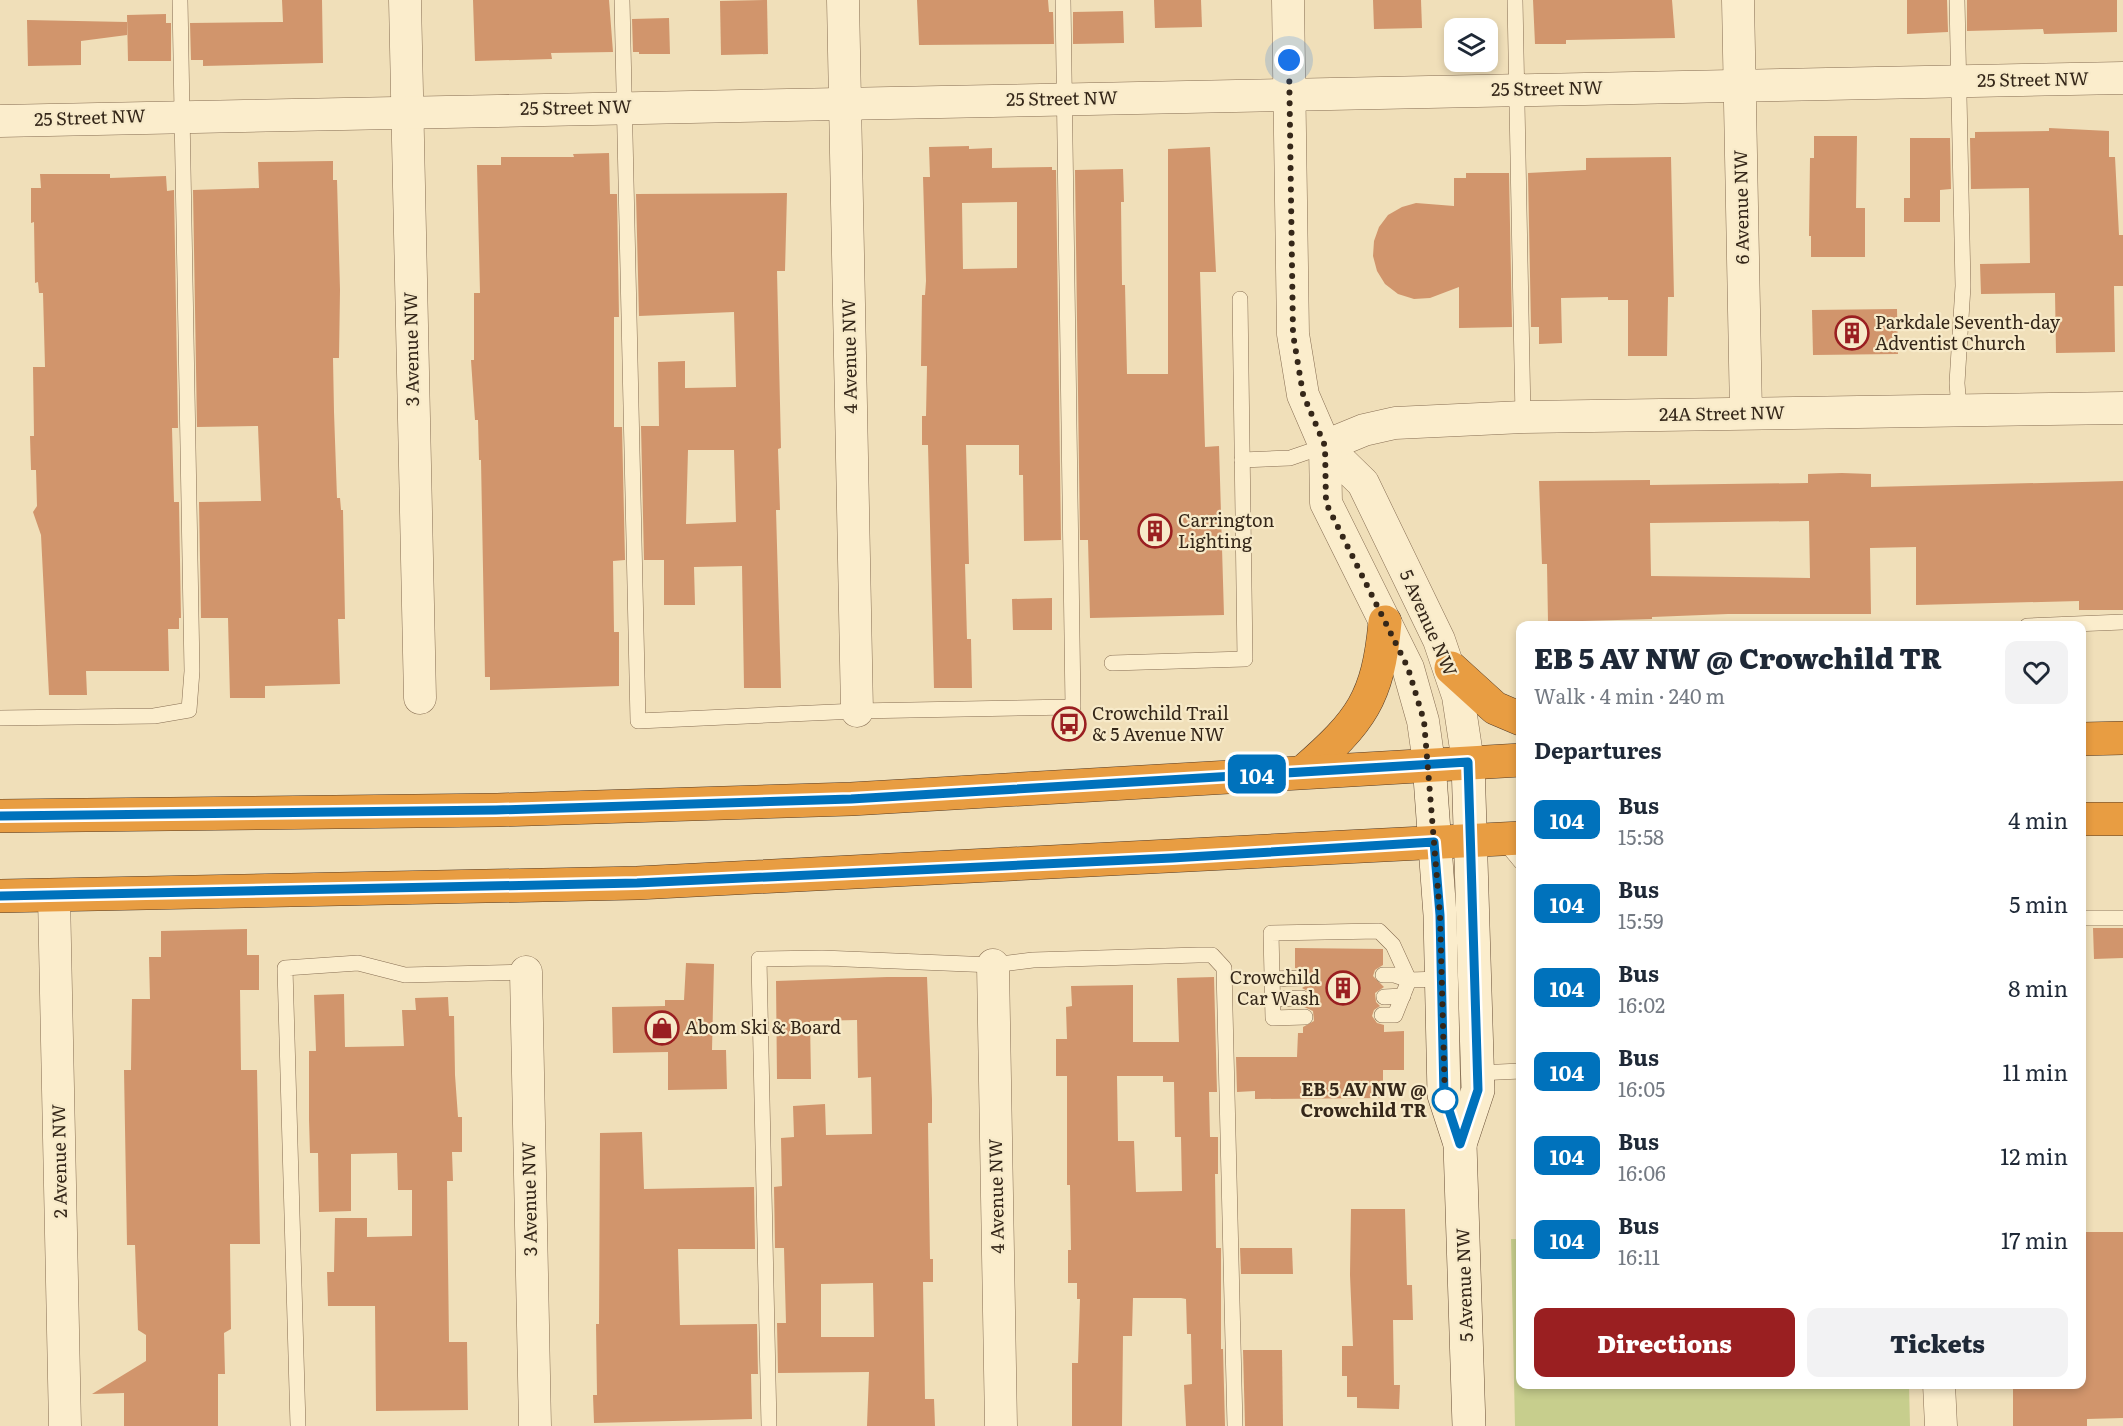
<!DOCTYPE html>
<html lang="en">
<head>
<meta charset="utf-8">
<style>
  body { margin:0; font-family:Literata,serif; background:#f2f2f3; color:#1f2937; height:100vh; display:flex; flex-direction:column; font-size:22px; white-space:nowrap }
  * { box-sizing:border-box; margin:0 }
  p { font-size:20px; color:#747a83 }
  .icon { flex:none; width:33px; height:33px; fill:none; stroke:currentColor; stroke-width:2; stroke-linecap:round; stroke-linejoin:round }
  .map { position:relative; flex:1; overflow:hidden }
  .panel { position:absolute; left:1516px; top:621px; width:570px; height:768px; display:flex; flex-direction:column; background:#fff; border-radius:12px; box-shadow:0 3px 9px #0003 }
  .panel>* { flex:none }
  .badge { padding:0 12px; border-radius:9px; font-size:21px; line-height:39px }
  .fabs { position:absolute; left:1444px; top:18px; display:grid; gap:12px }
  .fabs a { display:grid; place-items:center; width:54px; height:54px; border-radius:12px; background:#fff; box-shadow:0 3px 9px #0003; font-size:30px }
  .you { position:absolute; width:30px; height:30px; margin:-15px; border:4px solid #fff; border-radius:50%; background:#1a73e8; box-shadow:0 0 0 9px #1a73e833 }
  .map>.badge { position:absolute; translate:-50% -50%; box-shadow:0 0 0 3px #fff }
  h2 { padding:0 18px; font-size:22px; line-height:54px }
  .round { display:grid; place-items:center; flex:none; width:63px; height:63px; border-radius:12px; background:#f2f2f3 }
  .head { display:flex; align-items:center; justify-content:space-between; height:102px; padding:0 18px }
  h1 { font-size:28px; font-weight:800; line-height:45px }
  .cta { display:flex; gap:12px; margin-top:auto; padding:12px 18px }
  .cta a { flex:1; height:69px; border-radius:12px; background:#9a1f21; color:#fff; font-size:24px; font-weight:800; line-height:69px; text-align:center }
  .cta a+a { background:#f2f2f3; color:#1f2937 }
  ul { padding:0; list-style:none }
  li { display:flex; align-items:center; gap:18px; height:84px; padding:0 18px }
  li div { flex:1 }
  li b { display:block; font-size:22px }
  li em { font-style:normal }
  li .badge { min-width:66px; font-weight:700; text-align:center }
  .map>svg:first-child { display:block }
  .green { fill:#c7ce8d }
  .building { fill:#d1956c; fill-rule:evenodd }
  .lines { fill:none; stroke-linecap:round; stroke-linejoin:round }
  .lane-casing { stroke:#876e53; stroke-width:16 }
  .street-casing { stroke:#876e53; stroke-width:33 }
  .secondary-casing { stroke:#694f37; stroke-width:34 }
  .highway-casing { stroke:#543c28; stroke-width:34 }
  .lane { stroke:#fbedcc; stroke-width:15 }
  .street { stroke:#fbedcc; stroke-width:32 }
  .secondary { stroke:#fbedcc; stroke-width:33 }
  .highway { stroke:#e89d42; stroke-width:33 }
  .line-casing { stroke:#fff; stroke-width:14 }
  .line { stroke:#0072bc; stroke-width:9 }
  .walk { stroke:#352719; stroke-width:6; stroke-dasharray:0 10.8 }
  .stop-dot { fill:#fff; stroke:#0072bc; stroke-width:3 }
  .labels { text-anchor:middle; stroke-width:4.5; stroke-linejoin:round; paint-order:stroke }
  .street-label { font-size:18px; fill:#352719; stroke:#f7eac9 }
  .poi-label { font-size:18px; fill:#352719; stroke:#f7eac9; text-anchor:start }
  .stop-label { font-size:18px; font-weight:bold; fill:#352719; stroke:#f7eac9; text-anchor:end }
</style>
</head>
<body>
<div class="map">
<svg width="2123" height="1426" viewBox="0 0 2123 1426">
  <rect width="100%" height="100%" fill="#f0dfb9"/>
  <path class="green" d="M 1511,1239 L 1521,1239 L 1521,1384 L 1909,1385 L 1910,1426 L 1515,1426 Z"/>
  <g class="building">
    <path d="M 282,0 L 322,0 L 323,63 L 203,66 L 203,60 L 191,60 L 190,23 L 283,22 Z"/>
    <path d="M 473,0 L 609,0 L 613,52 L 551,53 L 552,59 L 475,61 Z"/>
    <path d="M 767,0 L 768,54 L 721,55 L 720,1 Z"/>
    <path d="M 917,0 L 1048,0 L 1049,12 L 1053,12 L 1054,44 L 919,45 Z"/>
    <path d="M 1154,0 L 1201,0 L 1202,27 L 1155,28 Z"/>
    <path d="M 1373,0 L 1421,0 L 1422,28 L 1374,29 Z"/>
    <path d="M 1533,0 L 1672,0 L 1675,38 L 1566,40 L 1566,44 L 1535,44 Z"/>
    <path d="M 1907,0 L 1947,0 L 1948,32 L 1907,34 Z"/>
    <path d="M 1967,0 L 2117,0 L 2117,32 L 2044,34 L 2043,29 L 1967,31 Z"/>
    <path d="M 1123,11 L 1124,43 L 1073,44 L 1073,12 Z"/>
    <path d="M 166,14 L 166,23 L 171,23 L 171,61 L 128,61 L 127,15 Z"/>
    <path d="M 669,18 L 670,54 L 639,54 L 639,52 L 633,52 L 632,19 Z"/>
    <path d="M 27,20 L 127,22 L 127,35 L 81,41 L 81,65 L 28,66 Z"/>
    <path d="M 2049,128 L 2109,131 L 2109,157 L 2115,157 L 2119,235 L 2123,235 L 2123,286 L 2114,286 L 2115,352 L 2056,353 L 2055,293 L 1981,294 L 1980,264 L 2030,263 L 2029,188 L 1971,189 L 1970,138 L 1975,138 L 1975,132 L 2049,131 Z"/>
    <path d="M 1814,136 L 1857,136 L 1856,208 L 1865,208 L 1865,257 L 1811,257 L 1811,236 L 1809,236 L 1810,158 L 1814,158 Z"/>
    <path d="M 1910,138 L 1950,138 L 1951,189 L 1940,190 L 1940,222 L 1904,222 L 1904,198 L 1910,198 Z"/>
    <path d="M 969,146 L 969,149 L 992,148 L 992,168 L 1052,167 L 1052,170 L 1056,170 L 1061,540 L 1024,541 L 1023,475 L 1019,475 L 1019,445 L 966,445 L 969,564 L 965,564 L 967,639 L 971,639 L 972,688 L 934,688 L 928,445 L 922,445 L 922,416 L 926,416 L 927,366 L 921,366 L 922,295 L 925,295 L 926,281 L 923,177 L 930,177 L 929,147 ZM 1017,202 L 1017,268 L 963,269 L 962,203 Z"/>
    <path d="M 1210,147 L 1216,272 L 1200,272 L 1205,447 L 1219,446 L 1224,615 L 1090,618 L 1088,540 L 1080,540 L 1075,170 L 1123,169 L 1124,202 L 1121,202 L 1122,285 L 1125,285 L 1127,374 L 1168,374 L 1168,149 Z"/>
    <path d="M 609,153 L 610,194 L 617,194 L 619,317 L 614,317 L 614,427 L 622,427 L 625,560 L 613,561 L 614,632 L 619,632 L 619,686 L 490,690 L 490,677 L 485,677 L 481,460 L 479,460 L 478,420 L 475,420 L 471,360 L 474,360 L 474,293 L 480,293 L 477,165 L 501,165 L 501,157 L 574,157 L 573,154 Z"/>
    <path d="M 1671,157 L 1674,297 L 1668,297 L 1667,356 L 1628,356 L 1628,300 L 1608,300 L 1608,297 L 1561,298 L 1562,343 L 1539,344 L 1539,327 L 1531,327 L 1528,173 L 1586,170 L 1586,158 Z"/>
    <path d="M 333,161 L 333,180 L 337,180 L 340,290 L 339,358 L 333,358 L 334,412 L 337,498 L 340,498 L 341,510 L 343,510 L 345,619 L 338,619 L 340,684 L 265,686 L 265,698 L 230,698 L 228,618 L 201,618 L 199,502 L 261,501 L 258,426 L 197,427 L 193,190 L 259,188 L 258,162 Z"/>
    <path d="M 1466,173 L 1509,173 L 1512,327 L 1459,328 L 1459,287 L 1430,298 L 1414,299 L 1398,294 L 1385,284 L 1377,271 L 1373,256 L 1374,241 L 1379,227 L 1388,215 L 1402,207 L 1416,203 L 1454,206 L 1454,178 L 1466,178 Z"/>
    <path d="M 40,174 L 110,174 L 110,178 L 166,176 L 167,191 L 174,190 L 178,428 L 172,428 L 174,502 L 179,502 L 181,618 L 179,618 L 179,629 L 168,629 L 169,671 L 86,671 L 87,695 L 49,695 L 41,535 L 33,512 L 37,506 L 36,470 L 31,470 L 30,436 L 34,436 L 33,367 L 45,367 L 43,293 L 39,293 L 38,282 L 35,283 L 34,222 L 31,223 L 31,188 L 41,188 Z"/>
    <path d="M 787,193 L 785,271 L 777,271 L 781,448 L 778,449 L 780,510 L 776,510 L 781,688 L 744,688 L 742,566 L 694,567 L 695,605 L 664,605 L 664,560 L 644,560 L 641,426 L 659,426 L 658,362 L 685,361 L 685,388 L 736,387 L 734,312 L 639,316 L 636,194 ZM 688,450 L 734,450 L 736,522 L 686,524 Z"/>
    <path d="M 1897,309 L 1898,354 L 1813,355 L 1812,310 Z"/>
    <path d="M 1842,473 L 1871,474 L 1871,487 L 2123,481 L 2123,610 L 2079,610 L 2079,601 L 1916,605 L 1916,547 L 1870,548 L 1871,614 L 1728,614 L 1652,617 L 1652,619 L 1548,622 L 1547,564 L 1542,564 L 1539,481 L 1650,480 L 1650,485 L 1808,483 L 1808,474 ZM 1809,521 L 1810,578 L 1651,576 L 1650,523 Z"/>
    <path d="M 1052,598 L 1052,630 L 1013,630 L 1012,599 Z"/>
    <path d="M 2093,928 L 2123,928 L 2123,958 L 2094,959 Z"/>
    <path d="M 247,929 L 247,955 L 259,955 L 259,990 L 240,990 L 241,1070 L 257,1070 L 260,1244 L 230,1244 L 231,1329 L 224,1333 L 225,1374 L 218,1374 L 218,1426 L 124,1426 L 124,1393 L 92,1394 L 146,1361 L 146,1335 L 138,1330 L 135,1245 L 127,1245 L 124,1070 L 131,1070 L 132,999 L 150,999 L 149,957 L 161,957 L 161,931 Z"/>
    <path d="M 1295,948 L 1383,949 L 1383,965 L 1375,970 L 1373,976 L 1384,987 L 1375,993 L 1376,1002 L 1380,1006 L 1374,1010 L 1372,1016 L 1377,1023 L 1384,1025 L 1384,1032 L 1404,1031 L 1404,1070 L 1383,1070 L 1383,1098 L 1255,1099 L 1255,1091 L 1237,1092 L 1236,1057 L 1297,1057 L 1298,1033 L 1303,1033 L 1303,1027 L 1314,1021 L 1313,1011 L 1304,1007 L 1311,1002 L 1311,993 L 1302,988 L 1310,983 L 1312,977 L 1306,969 L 1295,968 Z"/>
    <path d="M 686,963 L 714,964 L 712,1050 L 726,1050 L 727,1089 L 668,1090 L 668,1052 L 613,1053 L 612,1007 L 665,1006 L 665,1000 L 684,1000 Z"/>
    <path d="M 887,977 L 927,977 L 932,1099 L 932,1123 L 928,1123 L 930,1259 L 933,1259 L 933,1282 L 923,1282 L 925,1399 L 934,1399 L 935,1426 L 867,1426 L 869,1372 L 778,1373 L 777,1323 L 786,1323 L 784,1248 L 775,1248 L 774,1187 L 782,1186 L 781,1138 L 794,1137 L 793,1106 L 825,1104 L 826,1135 L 872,1134 L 871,1077 L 858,1078 L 857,1020 L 810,1021 L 811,1079 L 777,1079 L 776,981 ZM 873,1283 L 874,1337 L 821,1337 L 821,1284 Z"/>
    <path d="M 1214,977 L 1217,1092 L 1209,1092 L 1210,1137 L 1218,1137 L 1218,1174 L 1215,1174 L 1216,1248 L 1221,1248 L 1221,1349 L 1223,1349 L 1225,1426 L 1186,1426 L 1184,1385 L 1192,1384 L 1191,1334 L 1187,1334 L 1186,1299 L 1181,1298 L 1133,1298 L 1132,1336 L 1123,1336 L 1122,1426 L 1072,1426 L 1072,1363 L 1078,1363 L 1080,1299 L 1077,1299 L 1077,1283 L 1068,1283 L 1068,1250 L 1071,1250 L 1070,1185 L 1067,1185 L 1067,1076 L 1056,1076 L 1056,1039 L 1067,1039 L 1066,1007 L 1072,1006 L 1071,986 L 1133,985 L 1133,1042 L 1179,1042 L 1177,978 ZM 1117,1076 L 1163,1076 L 1163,1082 L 1174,1082 L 1175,1137 L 1181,1137 L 1182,1191 L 1136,1192 L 1134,1141 L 1118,1141 Z"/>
    <path d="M 344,994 L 345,1047 L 404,1046 L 402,1010 L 416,1010 L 415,998 L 448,997 L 449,1016 L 454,1016 L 455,1075 L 458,1117 L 462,1117 L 462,1152 L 452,1152 L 453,1181 L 447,1181 L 449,1342 L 467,1342 L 468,1410 L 376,1411 L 375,1306 L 328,1306 L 327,1272 L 334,1272 L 335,1218 L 367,1218 L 367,1237 L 412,1236 L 412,1190 L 398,1190 L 397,1153 L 351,1154 L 351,1211 L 319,1212 L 318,1153 L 310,1153 L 309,1120 L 309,1051 L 316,1051 L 314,995 Z"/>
    <path d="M 642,1132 L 644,1189 L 754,1187 L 755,1249 L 678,1249 L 680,1325 L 757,1324 L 758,1374 L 751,1374 L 752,1419 L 594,1423 L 593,1395 L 597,1395 L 596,1324 L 599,1324 L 600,1133 Z"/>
    <path d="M 1351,1209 L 1405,1209 L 1407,1285 L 1412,1285 L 1413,1320 L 1393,1320 L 1394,1385 L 1400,1385 L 1399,1409 L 1357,1408 L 1357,1397 L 1347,1397 L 1347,1376 L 1342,1376 L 1342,1346 L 1353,1346 L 1350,1275 Z"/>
    <path d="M 2082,1232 L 2123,1232 L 2123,1418 L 2087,1419 L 2087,1426 L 2013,1426 L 2013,1384 L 2082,1384 Z"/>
    <path d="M 1240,1248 L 1292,1248 L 1293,1274 L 1241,1274 Z"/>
    <path d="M 1243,1350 L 1282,1350 L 1283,1426 L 1245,1426 Z"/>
  </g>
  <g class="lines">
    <defs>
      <g id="lane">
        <path d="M 622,0 L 638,721 L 857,711 L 1073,707 L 1063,0"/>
        <path d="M 1515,0 L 1523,417"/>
        <path d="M 1957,0 L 1963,286 L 1957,383 L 1959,409"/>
        <path d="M 1242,460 L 1290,458 L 1325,446"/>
        <path d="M 2027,626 L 2123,622"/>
        <path d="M 1112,663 L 1245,659 L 1240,299"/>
        <path d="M 0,718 L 154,716 L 189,710 L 192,671 L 180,0"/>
        <path d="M 1502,839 L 1521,862"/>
        <path d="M 2082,918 L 2123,918"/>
        <path d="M 1383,975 L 1394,975 L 1409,980 L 1442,979"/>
        <path d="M 1272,979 L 1302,978"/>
        <path d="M 1384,997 L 1403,996"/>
        <path d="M 1273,999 L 1302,998"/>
        <path d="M 1305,1017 L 1273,1018 L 1271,933 L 1379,931 L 1393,945 L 1409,980 L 1395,1015 L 1382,1015"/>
        <path d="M 1477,1073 L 1521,1071"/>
        <path d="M 298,1426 L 285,968 L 358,963 L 405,975 L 526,972"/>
        <path d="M 769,1426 L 759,959 L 822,958 L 993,965 L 1033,960 L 1198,955 L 1212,955 L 1224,968 L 1235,1426"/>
      </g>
      <g id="street">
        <path d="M 405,0 L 420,698"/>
        <path d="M 843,0 L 857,711"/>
        <path d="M 1288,0 L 1293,334 L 1303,395 L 1325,446 L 1363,483 L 1439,640 L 1458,696 L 1468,762"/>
        <path d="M 1738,0 L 1746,413"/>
        <path d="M 0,121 L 2123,78"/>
        <path d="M 1325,446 L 1364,430 L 1395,423 L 1523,417 L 2123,408"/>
        <path d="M 1325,446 L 1326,503 L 1408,668 L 1423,721 L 1429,763"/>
        <path d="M 54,896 L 65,1426"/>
        <path d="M 993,965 L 1001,1426"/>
        <path d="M 526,972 L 535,1426"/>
        <path d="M 1939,1384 L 1941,1426"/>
      </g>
      <g id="secondary">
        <path d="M 1429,763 L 1440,915 L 1444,1095 L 1460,1144 L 1469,1426"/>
        <path d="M 1460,1144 L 1478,1090 L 1468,762"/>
      </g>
      <g id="highway">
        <path d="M 1451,668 L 1495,708 L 1521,719"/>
        <path d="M 2082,739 L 2123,738"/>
        <path d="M 1304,771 C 1361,721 1378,699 1385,622"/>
        <path d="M 0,816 L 497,810 L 851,799 L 1521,760"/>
        <path d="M 2082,819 L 2123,819"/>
        <path d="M 0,896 L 637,883 L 1521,838"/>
      </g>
    </defs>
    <use href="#lane" class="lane-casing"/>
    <use href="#street" class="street-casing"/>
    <use href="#secondary" class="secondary-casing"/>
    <use href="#highway" class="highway-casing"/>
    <use href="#lane" class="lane"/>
    <use href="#street" class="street"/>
    <use href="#secondary" class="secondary"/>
    <use href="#highway" class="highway"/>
  </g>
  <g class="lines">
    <defs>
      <path id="line" d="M 0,816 L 496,810 L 851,799 L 1468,762 L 1478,1090 L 1460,1144 L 1444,1095 L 1440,915 L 1434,842 L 1172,858 L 637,883 L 0,896"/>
    </defs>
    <use href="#line" class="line-casing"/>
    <use href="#line" class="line"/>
    <path class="walk" d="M 1289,60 L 1293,334 L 1303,394 L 1325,446 L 1326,503 L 1408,668 L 1424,721 L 1440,915 L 1445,1100"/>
  </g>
  <defs>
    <symbol id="building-ring" viewBox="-11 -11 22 22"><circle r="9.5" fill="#f7eac9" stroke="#9a1f21" stroke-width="1.5"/><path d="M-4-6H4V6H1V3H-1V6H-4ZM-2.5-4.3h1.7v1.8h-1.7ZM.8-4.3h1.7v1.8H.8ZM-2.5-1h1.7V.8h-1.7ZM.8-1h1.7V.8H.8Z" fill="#9a1f21"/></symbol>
    <symbol id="bus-ring" viewBox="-11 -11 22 22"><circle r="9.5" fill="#f7eac9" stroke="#9a1f21" stroke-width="1.5"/><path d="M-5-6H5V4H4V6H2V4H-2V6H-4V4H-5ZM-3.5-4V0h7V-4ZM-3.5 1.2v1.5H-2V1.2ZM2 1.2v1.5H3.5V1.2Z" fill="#9a1f21"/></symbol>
    <symbol id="shop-ring" viewBox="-11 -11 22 22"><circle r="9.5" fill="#f7eac9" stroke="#9a1f21" stroke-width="1.5"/><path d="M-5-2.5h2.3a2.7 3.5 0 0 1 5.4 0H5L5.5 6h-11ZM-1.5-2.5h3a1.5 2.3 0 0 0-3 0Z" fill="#9a1f21"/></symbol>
  </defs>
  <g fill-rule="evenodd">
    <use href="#building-ring" x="1833" y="314" width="38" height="38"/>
    <use href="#building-ring" x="1136" y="512" width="38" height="38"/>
    <use href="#bus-ring" x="1050" y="705" width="38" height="38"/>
    <use href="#building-ring" x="1324" y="969" width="38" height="38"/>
    <use href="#shop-ring" x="643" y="1009" width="38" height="38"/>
  </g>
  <circle class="stop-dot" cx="1445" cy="1100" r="12"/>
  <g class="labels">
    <g class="street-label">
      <text transform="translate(2033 80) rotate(-1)" y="6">25 Street NW</text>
      <text transform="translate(1547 89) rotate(-1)" y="6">25 Street NW</text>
      <text transform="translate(1062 99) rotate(-1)" y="6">25 Street NW</text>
      <text transform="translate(576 108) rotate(-1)" y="6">25 Street NW</text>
      <text transform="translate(90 118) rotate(-2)" y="6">25 Street NW</text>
      <text transform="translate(1742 207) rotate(-91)" y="6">6 Avenue NW</text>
      <text transform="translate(412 349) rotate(-91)" y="6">3 Avenue NW</text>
      <text transform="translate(850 356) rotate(-91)" y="6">4 Avenue NW</text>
      <text transform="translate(1722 414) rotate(-1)" y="6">24A Street NW</text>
      <text transform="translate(1428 623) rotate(66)" y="6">5 Avenue NW</text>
      <text transform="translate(60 1161) rotate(-91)" y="6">2 Avenue NW</text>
      <text transform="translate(997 1196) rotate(-91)" y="6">4 Avenue NW</text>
      <text transform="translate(530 1199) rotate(-91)" y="6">3 Avenue NW</text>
      <text transform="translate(1465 1285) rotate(-92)" y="6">5 Avenue NW</text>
    </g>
    <g class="poi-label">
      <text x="1875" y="329">Parkdale Seventh-day<tspan x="1875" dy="21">Adventist Church</tspan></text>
      <text x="1178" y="527">Carrington<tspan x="1178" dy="21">Lighting</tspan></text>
      <text x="1092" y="720">Crowchild Trail<tspan x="1092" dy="21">&amp; 5 Avenue NW</tspan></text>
      <text x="1320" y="984" text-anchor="end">Crowchild<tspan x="1320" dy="21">Car Wash</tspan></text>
      <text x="685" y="1034">Abom Ski &amp; Board</text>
    </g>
    <g class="stop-label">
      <text x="1427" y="1096">EB 5 AV NW @<tspan x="1427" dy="21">Crowchild TR</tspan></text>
    </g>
  </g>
</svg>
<div class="fabs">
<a><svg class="icon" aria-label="layers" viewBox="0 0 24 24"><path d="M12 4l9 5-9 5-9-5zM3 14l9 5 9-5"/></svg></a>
</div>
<div class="you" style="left:1289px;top:60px"></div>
<b class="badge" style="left:1257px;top:774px;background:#0072bc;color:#fff">104</b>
<section class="panel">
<div class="head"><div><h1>EB 5 AV NW @ Crowchild TR</h1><p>Walk · 4 min · 240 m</p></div><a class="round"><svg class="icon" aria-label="heart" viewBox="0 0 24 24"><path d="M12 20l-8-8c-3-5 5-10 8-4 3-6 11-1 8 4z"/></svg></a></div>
<h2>Departures</h2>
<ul>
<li><span class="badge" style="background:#0072bc;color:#fff">104</span><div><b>Bus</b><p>15:58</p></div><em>4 min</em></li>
<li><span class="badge" style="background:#0072bc;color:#fff">104</span><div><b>Bus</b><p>15:59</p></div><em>5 min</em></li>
<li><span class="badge" style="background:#0072bc;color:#fff">104</span><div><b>Bus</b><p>16:02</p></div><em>8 min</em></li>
<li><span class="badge" style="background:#0072bc;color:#fff">104</span><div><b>Bus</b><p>16:05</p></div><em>11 min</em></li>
<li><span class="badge" style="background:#0072bc;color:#fff">104</span><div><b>Bus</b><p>16:06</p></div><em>12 min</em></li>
<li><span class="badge" style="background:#0072bc;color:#fff">104</span><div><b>Bus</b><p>16:11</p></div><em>17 min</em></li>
</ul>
<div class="cta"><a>Directions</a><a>Tickets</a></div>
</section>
</div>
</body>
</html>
